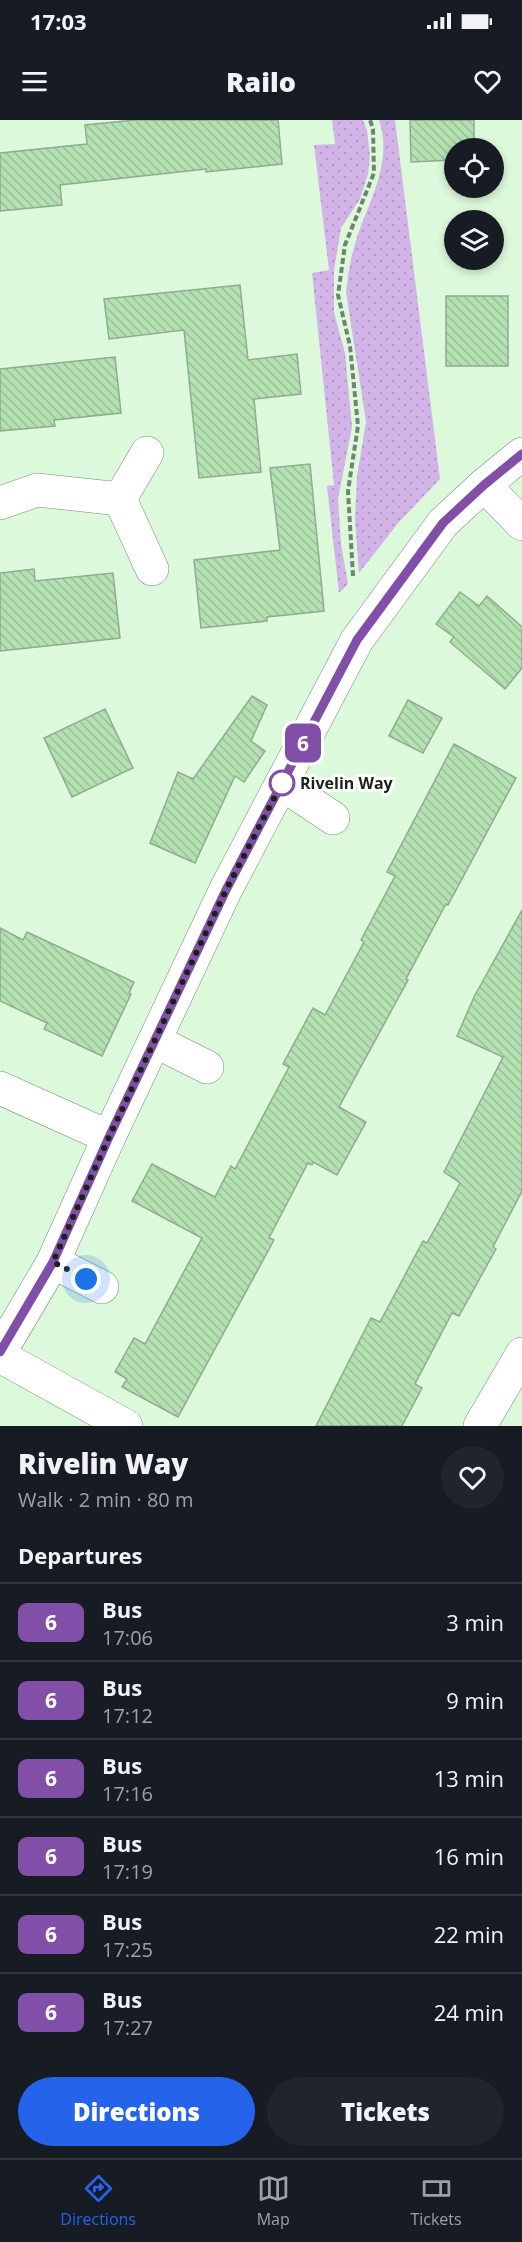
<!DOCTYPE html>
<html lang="en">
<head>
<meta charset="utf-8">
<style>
  body { margin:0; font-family:"Open Sans",sans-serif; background:#20242c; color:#f1f3f6; height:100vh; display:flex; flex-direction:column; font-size:22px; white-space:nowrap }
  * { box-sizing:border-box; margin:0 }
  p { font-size:20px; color:#9ea1a6 }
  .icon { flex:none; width:33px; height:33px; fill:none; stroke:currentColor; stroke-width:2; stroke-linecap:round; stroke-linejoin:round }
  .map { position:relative; height:1306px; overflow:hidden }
  .panel { display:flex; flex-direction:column; background:#171b24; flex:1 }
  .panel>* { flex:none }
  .badge { padding:0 12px; border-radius:9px; font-size:21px; line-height:39px }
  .buttons { position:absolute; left:444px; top:18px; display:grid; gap:12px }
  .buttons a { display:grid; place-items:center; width:60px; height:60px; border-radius:50%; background:#171b24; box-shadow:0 3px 9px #0003; font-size:30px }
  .you { position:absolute; width:30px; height:30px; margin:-15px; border:4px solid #fff; border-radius:50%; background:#1a73e8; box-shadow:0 0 0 9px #1a73e833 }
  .map>.badge { position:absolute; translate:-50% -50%; box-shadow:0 0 0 3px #fff }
  h2 { padding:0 18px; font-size:22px; line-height:54px }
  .round { display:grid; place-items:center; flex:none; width:63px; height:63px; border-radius:32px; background:#20242c }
  .overview { display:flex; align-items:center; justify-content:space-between; height:102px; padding:0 18px }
  h1 { font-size:28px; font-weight:800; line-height:45px }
  .button { display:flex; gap:12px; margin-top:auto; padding:12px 18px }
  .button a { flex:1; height:69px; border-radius:36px; background:#2563eb; color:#fff; font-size:24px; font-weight:800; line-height:69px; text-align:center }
  .button a+a { background:#20242c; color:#f1f3f6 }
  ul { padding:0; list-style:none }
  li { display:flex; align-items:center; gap:18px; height:78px; padding:0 18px; border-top:2px solid #363941 }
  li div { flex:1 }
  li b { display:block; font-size:22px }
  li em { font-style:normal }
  li .badge { min-width:66px; font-weight:700; text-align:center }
  .status { display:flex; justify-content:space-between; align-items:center; height:42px; padding:0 30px; background:#171b24; direction:ltr }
  .status svg { height:16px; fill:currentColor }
  header { display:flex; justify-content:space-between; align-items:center; height:78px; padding:0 18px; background:#171b24; font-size:27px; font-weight:800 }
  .dock { display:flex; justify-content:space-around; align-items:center; height:84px; border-top:2px solid #363941; background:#171b24; font-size:16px; color:#9ea1a6 }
  .dock a { display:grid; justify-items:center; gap:3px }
  .dock .active { color:#2563eb }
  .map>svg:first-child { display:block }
  .grass { fill:url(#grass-dots) }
  .building { fill:url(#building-back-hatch); stroke:#90ab8f; stroke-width:1.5 }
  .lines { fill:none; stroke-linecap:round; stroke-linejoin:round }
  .minor-casing { stroke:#758f74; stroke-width:34 }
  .path { stroke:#728471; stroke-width:4; stroke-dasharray:6 3; stroke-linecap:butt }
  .minor { stroke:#fff; stroke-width:33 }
  .line-casing { stroke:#fff; stroke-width:14 }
  .line { stroke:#824fa8; stroke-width:9 }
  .walk { stroke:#182218; stroke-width:6; stroke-dasharray:0 10.8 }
  .stop-dot { fill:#fff; stroke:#824fa8; stroke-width:3 }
  .labels { text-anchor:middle; stroke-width:6; stroke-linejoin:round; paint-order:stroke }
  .stop-label { font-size:16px; font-weight:bold; fill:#182218; stroke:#fff; text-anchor:start }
</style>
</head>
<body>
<div class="status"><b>17:03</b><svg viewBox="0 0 49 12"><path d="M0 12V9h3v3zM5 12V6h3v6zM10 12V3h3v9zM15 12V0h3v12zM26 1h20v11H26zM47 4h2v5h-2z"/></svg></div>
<header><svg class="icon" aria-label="menu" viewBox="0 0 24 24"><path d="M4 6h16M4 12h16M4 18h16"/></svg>Railo<svg class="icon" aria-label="heart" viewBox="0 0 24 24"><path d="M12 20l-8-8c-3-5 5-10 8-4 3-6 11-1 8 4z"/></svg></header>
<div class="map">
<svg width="522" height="1306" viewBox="0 0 522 1306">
  <defs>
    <pattern id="grass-dots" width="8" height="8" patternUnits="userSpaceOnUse" patternTransform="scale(1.5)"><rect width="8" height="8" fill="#d3b4e8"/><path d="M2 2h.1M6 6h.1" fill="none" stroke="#b49ac6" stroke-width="1.8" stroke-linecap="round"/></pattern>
    <pattern id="building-back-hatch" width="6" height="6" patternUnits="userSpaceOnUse" patternTransform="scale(1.5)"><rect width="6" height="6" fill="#b4e1b2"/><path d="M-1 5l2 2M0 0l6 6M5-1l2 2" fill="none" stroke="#9ac198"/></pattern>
  </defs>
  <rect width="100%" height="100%" fill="#ddf9db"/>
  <g class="grass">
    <path d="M 332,0 L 363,0 L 367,10 L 370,37 L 368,54 L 360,79 L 341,108 L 334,151 L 334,192 L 345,233 L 352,307 L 338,379 L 341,424 L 348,464 L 339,473 L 327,366 L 334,365 L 312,153 L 329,150 L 314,25 L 335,24 Z"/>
    <path d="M 379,0 L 395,0 L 440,359 L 399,402 L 359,453 L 355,399 L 357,356 L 366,302 L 346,172 C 348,154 351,135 357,117 C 370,79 393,41 379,0 Z"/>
  </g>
  <g class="building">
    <path d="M 135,0 L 278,0 L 282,44 L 206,52 L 206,49 L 60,65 L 62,85 L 0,91 L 0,33 L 87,24 L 85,5 Z"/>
    <path d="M 410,0 L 474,0 L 474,28 L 454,28 L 454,40 L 411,42 Z"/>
    <path d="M 240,165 L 248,240 L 297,234 L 301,274 L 254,279 L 261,352 L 199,358 L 184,210 L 109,219 L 104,179 Z"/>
    <rect x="446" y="176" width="62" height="70"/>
    <path d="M 115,237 L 121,293 L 54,300 L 55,306 L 0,311 L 0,249 Z"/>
    <path d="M 310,344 L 324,491 L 267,497 L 267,501 L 201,508 L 194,440 L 280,430 L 270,348 Z"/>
    <path d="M 34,449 L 35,461 L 113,453 L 120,518 L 0,531 L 0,453 Z"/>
    <path d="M 460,472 L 479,486 L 487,476 L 522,507 L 522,548 L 505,569 L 450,522 L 454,517 L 436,504 Z"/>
    <path d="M 252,576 L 267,585 L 251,621 L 265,631 L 244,662 L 235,656 L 195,743 L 150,723 L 178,652 L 193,659 Z"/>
    <path d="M 408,580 L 442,598 L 423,633 L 389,616 Z"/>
    <path d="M 105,589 L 133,648 L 72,677 L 44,618 Z"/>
    <path d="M 454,624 L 516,658 L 448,785 L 446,784 L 406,859 L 408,860 L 339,987 L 366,1002 L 337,1055 L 313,1042 L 312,1045 L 308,1043 L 269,1118 L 274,1120 L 178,1297 L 122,1267 L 127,1259 L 115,1252 L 134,1218 L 145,1224 L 202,1118 L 132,1081 L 152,1044 L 215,1077 L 231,1046 L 235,1049 L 289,947 L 283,944 L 313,888 L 325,895 L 364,822 L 361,820 L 395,756 L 387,752 Z"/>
    <path d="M 522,790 L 522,1071 L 493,1127 L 496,1129 L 459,1196 L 452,1193 L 415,1264 L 422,1268 L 402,1306 L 316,1306 L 371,1198 L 380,1202 L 423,1121 L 427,1123 L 460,1063 L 444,1052 L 503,937 L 457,916 L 474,877 Z"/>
    <path d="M 0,808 L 23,820 L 27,812 L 134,862 L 129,873 L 131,874 L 102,936 L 44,909 L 47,903 L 0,881 Z"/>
  </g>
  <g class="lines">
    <defs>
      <g id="minor">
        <path d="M 147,333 L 120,379 L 152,449"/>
        <path d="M 484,365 L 522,404"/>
        <path d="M 0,383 L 37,370 L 120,379"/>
        <path d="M 282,664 L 333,698"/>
        <path d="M 155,921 L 207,947"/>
        <path d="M 0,968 L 109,1017"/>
        <path d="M 53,1142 L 102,1167"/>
        <path d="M 0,1232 L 53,1142 L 109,1017 L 226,769 L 357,520 L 443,403 L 484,365 L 522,334"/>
        <path d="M 0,1236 L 126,1306"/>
        <path d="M 480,1306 L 522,1234"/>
      </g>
    </defs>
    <use href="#minor" class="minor-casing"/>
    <path class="path" d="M 353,456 L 348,371 L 358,306 L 350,226 L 338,175 L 345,125 L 374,53 L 373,9 L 370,0"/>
    <use href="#minor" class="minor"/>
  </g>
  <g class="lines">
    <defs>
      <path id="line" d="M 0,1232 L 53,1142 L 109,1017 L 226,770 L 357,520 L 443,403 L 484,365 L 522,334"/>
    </defs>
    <use href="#line" class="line-casing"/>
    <use href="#line" class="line"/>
    <path class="walk" d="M 86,1159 L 53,1142 L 109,1017 L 226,770 L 282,663"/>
  </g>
  <circle class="stop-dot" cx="282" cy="663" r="12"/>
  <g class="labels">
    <g class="stop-label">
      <text x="300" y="669">Rivelin Way</text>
    </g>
  </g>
</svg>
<div class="buttons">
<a><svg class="icon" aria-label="locate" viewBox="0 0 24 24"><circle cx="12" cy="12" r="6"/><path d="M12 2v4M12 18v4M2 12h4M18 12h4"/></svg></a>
<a><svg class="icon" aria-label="layers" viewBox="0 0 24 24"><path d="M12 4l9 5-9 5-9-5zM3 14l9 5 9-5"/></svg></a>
</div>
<div class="you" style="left:86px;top:1159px"></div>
<b class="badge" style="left:303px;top:623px;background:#824fa8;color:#fff">6</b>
</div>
<section class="panel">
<div class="overview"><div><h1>Rivelin Way</h1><p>Walk · 2 min · 80 m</p></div><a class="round"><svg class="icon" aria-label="heart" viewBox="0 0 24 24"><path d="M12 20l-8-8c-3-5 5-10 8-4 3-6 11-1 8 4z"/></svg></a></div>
<h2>Departures</h2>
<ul>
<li><span class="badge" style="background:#824fa8;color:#fff">6</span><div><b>Bus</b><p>17:06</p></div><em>3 min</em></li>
<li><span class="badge" style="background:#824fa8;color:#fff">6</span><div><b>Bus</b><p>17:12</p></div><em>9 min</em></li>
<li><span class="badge" style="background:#824fa8;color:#fff">6</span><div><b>Bus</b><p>17:16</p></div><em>13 min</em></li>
<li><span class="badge" style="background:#824fa8;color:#fff">6</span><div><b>Bus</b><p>17:19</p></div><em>16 min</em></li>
<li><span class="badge" style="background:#824fa8;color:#fff">6</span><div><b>Bus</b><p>17:25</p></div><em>22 min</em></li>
<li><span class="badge" style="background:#824fa8;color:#fff">6</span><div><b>Bus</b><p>17:27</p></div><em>24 min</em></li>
</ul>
<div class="button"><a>Directions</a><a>Tickets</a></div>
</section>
<nav class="dock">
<a class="active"><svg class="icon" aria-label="directions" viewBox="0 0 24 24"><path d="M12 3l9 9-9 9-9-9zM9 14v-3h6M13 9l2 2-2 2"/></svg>Directions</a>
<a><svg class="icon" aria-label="map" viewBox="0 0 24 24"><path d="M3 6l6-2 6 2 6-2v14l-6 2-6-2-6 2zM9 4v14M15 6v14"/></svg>Map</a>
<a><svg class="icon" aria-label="tickets" viewBox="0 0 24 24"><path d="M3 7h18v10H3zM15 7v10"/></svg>Tickets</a>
</nav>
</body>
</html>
